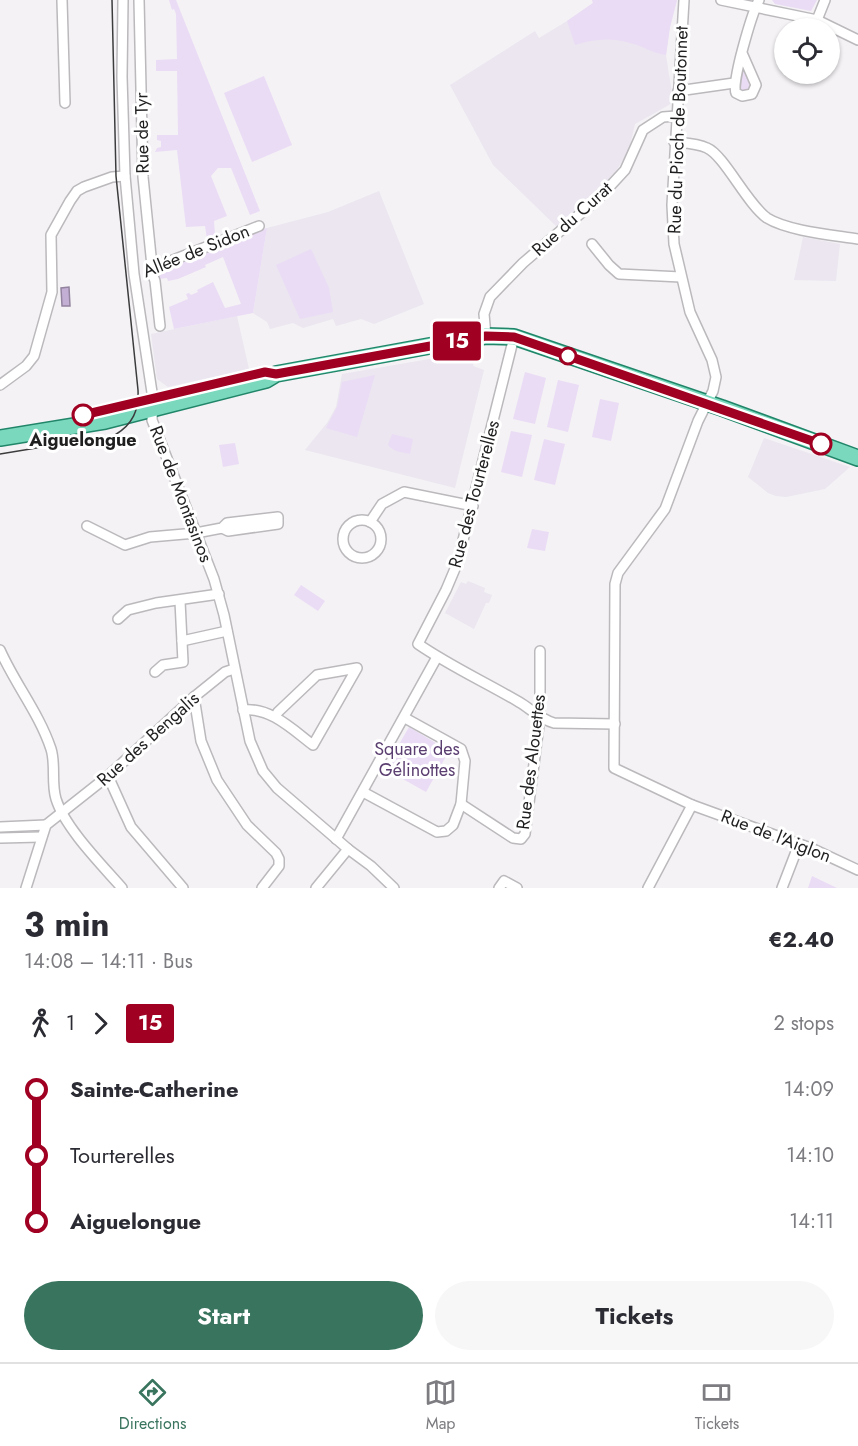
<!DOCTYPE html>
<html lang="en">
<head>
<meta charset="utf-8">
<style>
  body { margin:0; font-family:Jost,sans-serif; background:#f7f7f7; color:#2b2b33; height:100vh; display:flex; flex-direction:column; font-size:22px; white-space:nowrap }
  * { box-sizing:border-box; margin:0 }
  p { font-size:20px; color:#7c7c81 }
  .icon { flex:none; width:33px; height:33px; fill:none; stroke:currentColor; stroke-width:2; stroke-linecap:round; stroke-linejoin:round }
  .map { position:relative; height:888px; overflow:hidden }
  .details { display:flex; flex-direction:column; background:#fff; flex:1 }
  .details>* { flex:none }
  .badge { padding:0 12px; border-radius:4px; font-size:21px; line-height:39px }
  .fabs { position:absolute; left:774px; top:18px; display:grid; gap:12px }
  .fabs a { display:grid; place-items:center; width:66px; height:66px; border-radius:50%; background:#fff; box-shadow:0 2px 4px #0004; font-size:30px }
  .map>.badge { position:absolute; translate:-50% -50%; box-shadow:0 0 0 3px #fff }
  .legs { display:flex; align-items:center; gap:9px; height:66px; padding:0 24px; font-size:20px }
  .legs p { margin-inline-start:auto }
  .headline { display:flex; align-items:center; justify-content:space-between; height:102px; padding:0 24px }
  h1 { font-size:33px; font-weight:700; line-height:45px }
  .action { display:flex; gap:12px; margin-top:auto; padding:12px 24px }
  .action a { flex:1; height:69px; border-radius:36px; background:#39745e; color:#fff; font-size:24px; font-weight:700; line-height:69px; text-align:center }
  .action a+a { background:#f7f7f7; color:#2b2b33 }
  ul { padding:0 24px; list-style:none }
  li { display:flex; align-items:center; gap:21px; height:66px; font-size:22px }
  li i { display:grid; place-items:center; width:9px; height:100%; margin:0 8px; background:currentColor }
  li i::after { content:''; width:15px; height:15px; margin:-8px; border:4px solid; border-radius:50%; background:#fff }
  li p { margin-inline-start:auto }
  li:first-child i { background:linear-gradient(#0000 50%,currentColor 0) }
  li:last-child i { background:linear-gradient(currentColor 50%,#0000 0) }
  .tab-bar { display:flex; justify-content:space-around; align-items:center; height:84px; border-top:2px solid #e1e1e2; background:#fff; font-size:16px; color:#7c7c81 }
  .tab-bar a { display:grid; justify-items:center; gap:3px }
  .tab-bar .active { color:#39745e }
  .map>svg:first-child { display:block }
  .built { fill:#ebe6f0 }
  .green { fill:#eadcf5 }
  .water { fill:#c3aed4; stroke:#92839e; stroke-width:1.5 }
  .lines { fill:none; stroke-linecap:round; stroke-linejoin:round }
  .street-casing { stroke:#bbb9bc; stroke-width:12 }
  .primary-casing { stroke:#218669; stroke-width:18 }
  .street { stroke:#fff; stroke-width:9 }
  .primary { stroke:#7ad8bd; stroke-width:15 }
  .tram { stroke:#3c3c3d; stroke-width:1.5 }
  .line-1-casing { stroke:#fff; stroke-width:14 }
  .line-1 { stroke:#a00021; stroke-width:9 }
  .stop-1-dot { fill:#fff; stroke:#a00021; stroke-width:3 }
  .labels { text-anchor:middle; stroke-width:6; stroke-linejoin:round; paint-order:stroke }
  .street-label { font-size:18px; fill:#1f1f20; stroke:#fff }
  .stop-label { font-size:18px; font-weight:bold; fill:#1f1f20; stroke:#fff }
  .park-label { font-size:18px; fill:#5c3f71; stroke:#fff }
</style>
</head>
<body>
<div class="map">
<svg width="858" height="888" viewBox="0 0 858 888">
  <rect width="100%" height="100%" fill="#f4f2f5"/>
  <g class="built">
    <path d="M 592,0 L 677,0 L 670,27 L 666,55 L 673,100 L 669,105 L 635,124 L 629,150 L 613,176 L 585,206 L 558,228 L 493,165 L 450,85 L 535,31 L 539,38 L 567,21 L 593,3 Z"/>
    <path d="M 379,191 L 424,304 L 374,324 L 361,319 L 336,326 L 333,319 L 303,328 L 293,323 L 270,329 L 267,322 L 253,313 L 267,228 L 328,212 Z"/>
    <path d="M 803,237 L 840,244 L 836,281 L 794,280 Z"/>
    <path d="M 237,316 L 249,369 L 168,387 L 157,379 L 151,334 Z"/>
    <path d="M 476,351 L 473,366 L 484,370 L 455,488 L 305,450 L 327,423 L 336,407 L 342,374 Z"/>
    <path d="M 764,438 L 838,463 L 850,467 L 825,489 L 786,497 L 776,496 L 768,493 L 748,477 Z"/>
    <path d="M 468,581 L 485,588 L 484,592 L 492,595 L 489,603 L 486,603 L 474,629 L 445,613 L 461,582 L 466,584 Z"/>
  </g>
  <g class="green">
    <path d="M 169,0 L 176,0 L 260,211 L 250,215 L 231,168 L 218,168 L 211,176 L 227,216 L 214,221 L 215,235 L 207,239 L 205,226 L 186,227 L 177,150 L 155,152 L 157,148 L 161,147 L 161,141 L 157,140 L 157,135 L 178,135 L 177,71 L 156,71 L 156,60 L 177,59 L 176,14 L 174,9 L 172,10 Z"/>
    <path d="M 592,0 L 677,0 L 670,27 L 666,55 C 652,53 643,46 630,43 C 611,37 593,39 575,45 L 567,21 L 593,3 Z"/>
    <path d="M 772,0 L 817,0 L 811,11 L 775,4 Z"/>
    <path d="M 744,69 L 752,83 L 751,89 L 747,93 L 739,91 L 742,71 Z"/>
    <path d="M 264,76 L 292,145 L 252,162 L 224,93 Z"/>
    <path d="M 267,228 L 253,313 L 174,329 L 169,307 L 188,299 L 186,294 L 189,293 L 191,295 L 198,292 L 197,290 L 213,282 L 225,308 L 241,304 L 223,257 L 205,265 L 206,267 L 178,279 L 168,281 L 167,278 L 159,279 L 158,276 L 163,269 Z"/>
    <path d="M 311,249 L 329,288 L 333,312 L 300,319 L 276,265 Z"/>
    <path d="M 525,372 L 546,378 L 535,424 L 513,419 Z"/>
    <path d="M 375,375 L 357,437 L 326,428 L 337,407 L 342,382 Z"/>
    <path d="M 558,380 L 579,385 L 568,432 L 547,427 Z"/>
    <path d="M 600,399 L 619,403 L 611,441 L 592,437 Z"/>
    <path d="M 511,431 L 532,435 L 522,477 L 501,472 Z"/>
    <path d="M 392,434 L 413,439 L 410,454 C 402,452 393,452 388,445 Z"/>
    <path d="M 544,439 L 565,444 L 555,485 L 534,480 Z"/>
    <path d="M 235,443 L 239,464 L 223,467 L 219,445 Z"/>
    <path d="M 532,529 L 549,532 L 545,551 L 527,548 Z"/>
    <path d="M 301,585 L 325,601 L 318,611 L 294,595 Z"/>
    <path d="M 409,727 L 449,751 L 426,792 L 385,769 Z"/>
    <path d="M 812,876 L 837,888 L 808,888 Z"/>
  </g>
  <path class="water" d="M 69,287 L 70,306 L 62,306 L 61,288 Z"/>
  <g class="lines">
    <defs>
      <g id="street">
        <path d="M 62,0 L 65,103"/>
        <path d="M 123,0 L 122,77 L 125,176 L 134,274 L 153,399 L 152,420 L 214,579 L 224,615 L 250,741 L 263,771 L 277,788 L 348,849 L 371,866 L 394,888"/>
        <path d="M 139,0 L 143,177 L 152,266"/>
        <path d="M 721,0 L 817,20 L 858,40"/>
        <path d="M 817,20 L 825,0"/>
        <path d="M 742,53 L 756,85 L 752,94 L 742,96 L 736,93 C 731,83 752,13 759,0"/>
        <path d="M 678,91 L 734,83"/>
        <path d="M 674,142 C 685,143 697,143 707,148 C 724,155 747,204 767,218 C 788,231 833,235 858,239"/>
        <path d="M 592,244 L 609,265 L 619,274 L 681,277"/>
        <path d="M 152,273 L 152,266 L 168,262 L 259,226"/>
        <path d="M 152,273 L 155,281 L 160,326"/>
        <path d="M 486,336 L 484,314 L 490,297 L 523,263 L 601,196 L 625,170 L 643,130 L 663,117 L 676,116"/>
        <path d="M 514,337 L 457,564 L 446,590 L 418,644 C 450,666 485,682 519,702 C 531,709 540,719 554,723 L 615,724"/>
        <path d="M 0,385 L 26,366 L 34,356 L 52,292 L 51,235 L 70,201 L 77,191 L 84,187 L 112,177 L 125,176"/>
        <circle cx="362" cy="539" r="19"/>
        <path d="M 370,522 L 382,504 L 404,492 L 473,506"/>
        <path d="M 87,526 L 125,545 L 150,537 L 196,533 L 222,528 L 228,531 L 278,524 L 278,517 L 227,523 L 222,528"/>
        <path d="M 118,619 L 128,610 L 156,603 L 219,594"/>
        <path d="M 182,641 L 227,631"/>
        <path d="M 0,650 C 15,684 39,713 51,749 C 56,765 51,783 56,799 C 65,828 102,865 122,888"/>
        <path d="M 155,672 L 163,665 L 183,662 L 180,601"/>
        <path d="M 194,697 L 201,741 L 217,780 L 247,825 L 276,853 L 279,859 L 279,866 L 262,888"/>
        <path d="M 243,710 C 270,707 292,729 313,745 L 357,668 L 317,675 L 278,712 L 275,717"/>
        <path d="M 108,776 L 131,827 L 183,888"/>
        <path d="M 363,792 L 437,832 L 446,831 L 453,825 L 461,804 L 465,761 L 461,749 L 405,718"/>
        <path d="M 461,804 L 513,838 L 521,839 L 525,834 L 540,717 L 540,651"/>
        <path d="M 692,805 L 813,849 L 858,870"/>
        <path d="M 0,827 L 46,825"/>
        <path d="M 0,838 L 41,837"/>
        <path d="M 336,839 L 437,657"/>
        <path d="M 26,888 L 46,825 L 108,776 L 194,697 L 225,672 L 234,669"/>
        <path d="M 316,888 L 348,849"/>
        <path d="M 499,888 L 504,881 L 517,888"/>
        <path d="M 648,888 L 692,805 L 614,768 L 615,584 L 618,573 L 665,509 L 698,421 L 713,391 L 716,377 L 712,360 L 690,312 L 674,244 L 672,205 L 684,0"/>
        <path d="M 782,888 L 799,844"/>
      </g>
      <path id="primary" d="M 0,438 L 105,421 L 266,380 L 276,374 L 473,338 L 486,336 L 514,337 L 722,408 L 858,458"/>
    </defs>
    <use href="#street" class="street-casing"/>
    <use href="#primary" class="primary-casing"/>
    <use href="#street" class="street"/>
    <use href="#primary" class="primary"/>
    <path class="tram" d="M 0,454 L 115,435 C 133,424 139,410 138,390 L 116,176 L 112,0"/>
  </g>
  <g class="lines">
    <defs>
      <path id="line-1" d="M 83,415 L 265,372 L 276,374 L 469,339 L 486,336 L 514,337 L 821,444"/>
    </defs>
    <use href="#line-1" class="line-1-casing"/>
    <use href="#line-1" class="line-1"/>
  </g>
  <g class="stop-1-dot">
    <circle cx="568" cy="356" r="8"/>
    <circle cx="83" cy="415" r="10"/>
    <circle cx="821" cy="444" r="10"/>
  </g>
  <g class="labels">
    <g class="street-label">
      <text transform="translate(678 130) rotate(-88)" y="6">Rue du Pioch de Boutonnet</text>
      <text transform="translate(142 133) rotate(-91)" y="6">Rue de Tyr</text>
      <text transform="translate(572 219) rotate(-42)" y="6">Rue du Curat</text>
      <text transform="translate(196 251) rotate(-22)" y="6">Allée de Sidon</text>
      <text transform="translate(181 494) rotate(69)" y="6">Rue de Montasinos</text>
      <text transform="translate(474 494) rotate(-75)" y="6">Rue des Tourterelles</text>
      <text transform="translate(148 739) rotate(-42)" y="6">Rue des Bengalis</text>
      <text transform="translate(531 762) rotate(-83)" y="6">Rue des Alouettes</text>
      <text transform="translate(776 836) rotate(21)" y="6">Rue de l'Aiglon</text>
    </g>
    <g class="stop-label">
      <text x="83" y="446">Aiguelongue</text>
    </g>
    <g class="park-label">
      <text x="417" y="755">Square des<tspan x="417" dy="21">Gélinottes</tspan></text>
    </g>
  </g>
</svg>
<div class="fabs">
<a><svg class="icon" aria-label="locate" viewBox="0 0 24 24"><circle cx="12" cy="12" r="6"/><path d="M12 2v4M12 18v4M2 12h4M18 12h4"/></svg></a>
</div>
<b class="badge" style="left:457px;top:341px;background:#a00021;color:#fff">15</b>
</div>
<section class="details">
<div class="headline"><div><h1>3 min</h1><p>14:08 – 14:11 · Bus</p></div><b>€2.40</b></div>
<div class="legs"><svg class="icon" aria-label="walk" viewBox="0 0 24 24"><circle cx="13" cy="4" r="2"/><path d="M13 8l-2 6 4 7M11 14l-3 7M7 12l3-4h3l4 4"/></svg>1<svg class="icon" aria-label="forward" viewBox="0 0 24 24"><path d="M9 5l7 7-7 7"/></svg><b class="badge" style="background:#a00021;color:#fff">15</b><p>2 stops</p></div>
<ul>
<li><i style="color:#a00021"></i><b>Sainte-Catherine</b><p>14:09</p></li>
<li><i style="color:#a00021"></i><span>Tourterelles</span><p>14:10</p></li>
<li><i style="color:#a00021"></i><b>Aiguelongue</b><p>14:11</p></li>
</ul>
<div class="action"><a>Start</a><a>Tickets</a></div>
</section>
<nav class="tab-bar">
<a class="active"><svg class="icon" aria-label="directions" viewBox="0 0 24 24"><path d="M12 3l9 9-9 9-9-9zM9 14v-3h6M13 9l2 2-2 2"/></svg>Directions</a>
<a><svg class="icon" aria-label="map" viewBox="0 0 24 24"><path d="M3 6l6-2 6 2 6-2v14l-6 2-6-2-6 2zM9 4v14M15 6v14"/></svg>Map</a>
<a><svg class="icon" aria-label="tickets" viewBox="0 0 24 24"><path d="M3 7h18v10H3zM15 7v10"/></svg>Tickets</a>
</nav>
</body>
</html>
